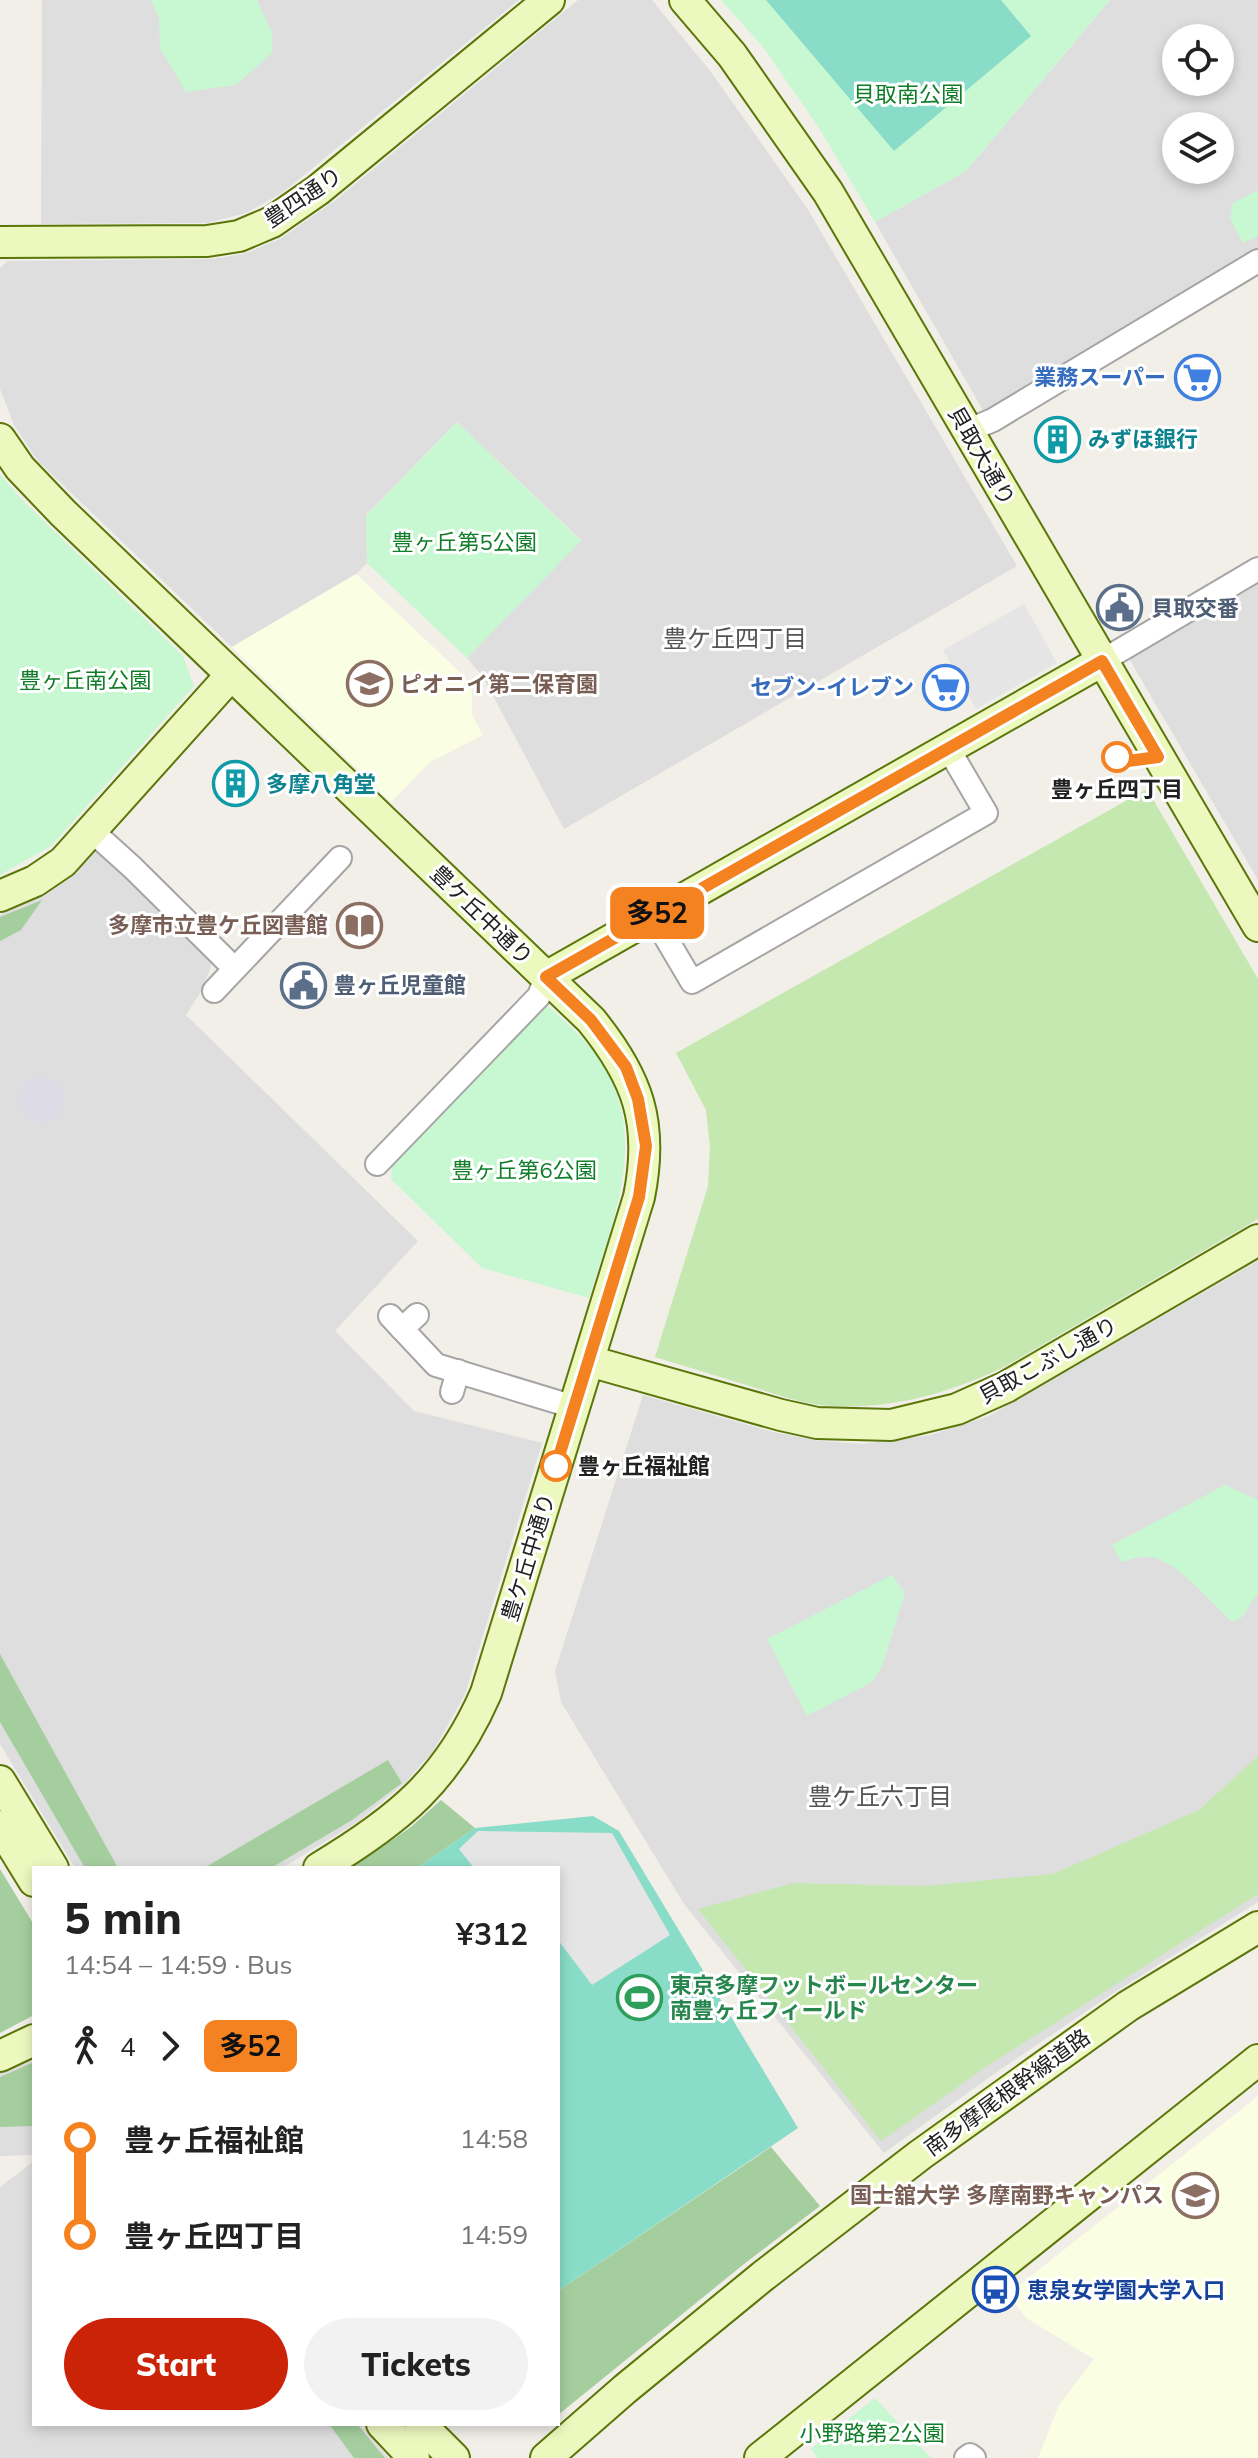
<!DOCTYPE html>
<html lang="en">
<head>
<meta charset="utf-8">
<style>
  body { margin:0; font-family:Mulish,"Noto Sans JP",sans-serif; background:#f2f2f2; color:#222; height:100vh; display:flex; flex-direction:column; font-size:30px; white-space:nowrap }
  * { box-sizing:border-box; margin:0 }
  p { font-size:26px; color:#767676 }
  .icon { flex:none; width:44px; height:44px; fill:none; stroke:currentColor; stroke-width:2; stroke-linecap:round; stroke-linejoin:round }
  .map { position:relative; flex:1; overflow:hidden }
  .side { position:absolute; left:32px; top:1866px; width:528px; height:560px; display:flex; flex-direction:column; background:#fff; border-radius:0px; box-shadow:0 4px 12px #0003 }
  .side>* { flex:none }
  .badge { padding:0 16px; border-radius:12px; font-size:28px; line-height:52px }
  .tools { position:absolute; left:1162px; top:24px; display:grid; gap:16px }
  .tools a { display:grid; place-items:center; width:72px; height:72px; border-radius:50%; background:#fff; box-shadow:0 4px 12px #0003; font-size:40px }
  .map>.badge { position:absolute; translate:-50% -50%; box-shadow:0 0 0 4px #fff }
  .legs { display:flex; align-items:center; gap:12px; height:88px; padding:0 32px; font-size:26px }
  .legs p { margin-inline-start:auto }
  .head { display:flex; align-items:center; justify-content:space-between; height:136px; padding:0 32px }
  h1 { font-size:44px; font-weight:800; line-height:60px }
  .cta { display:flex; gap:16px; margin-top:auto; padding:16px 32px }
  .cta a { flex:1; height:92px; border-radius:48px; background:#ca2308; color:#fff; font-size:32px; font-weight:800; line-height:92px; text-align:center }
  .cta a+a { background:#f2f2f2; color:#222 }
  ul { padding:0 32px; list-style:none }
  li { display:flex; align-items:center; gap:28px; height:96px; font-size:30px }
  li i { display:grid; place-items:center; width:12px; height:100%; margin:0 10px; background:currentColor }
  li i::after { content:''; width:20px; height:20px; margin:-10px; border:6px solid; border-radius:50%; background:#fff }
  li p { margin-inline-start:auto }
  li:first-child i { background:linear-gradient(#0000 50%,currentColor 0) }
  li:last-child i { background:linear-gradient(currentColor 50%,#0000 0) }
  .map>svg:first-child { display:block }
  .residential { fill:#dfdede; fill-rule:evenodd }
  .education { fill:#fafee3 }
  .grass { fill:#c4e8b0 }
  .forest { fill:#a5ce9e }
  .park { fill:#c7f8d2 }
  .pitch { fill:#89dcc8 }
  .parking { fill:#e5e5e5 }
  .plaza { fill:#dddce6 }
  .lines { fill:none; stroke-linecap:round; stroke-linejoin:round }
  .street-casing { stroke:#a5a5a5; stroke-width:26 }
  .secondary-casing { stroke:#5b7609; stroke-width:34 }
  .street { stroke:#fff; stroke-width:22 }
  .secondary { stroke:#edf8bf; stroke-width:30 }
  .line-1-casing { stroke:#fff; stroke-width:18 }
  .line-1 { stroke:#f58220; stroke-width:12 }
  .stop-1-dot { fill:#fff; stroke:#f58220; stroke-width:4 }
  .labels { text-anchor:middle; stroke-width:6; stroke-linejoin:round; paint-order:stroke }
  .park-label { font-size:22px; fill:#107d28; stroke:#fff }
  .street-label { font-size:22px; fill:#212121; stroke:#fff }
  .shop-label { font-size:22px; font-weight:bold; fill:#366cbe; stroke:#fff; text-anchor:end }
  .culture-label { font-size:22px; font-weight:bold; fill:#0d838f; stroke:#fff; text-anchor:start }
  .service-label { font-size:22px; font-weight:bold; fill:#4e5e75; stroke:#fff; text-anchor:start }
  .education-label { font-size:22px; font-weight:bold; fill:#785e54; stroke:#fff; text-anchor:end }
  .stop-label { font-size:22px; font-weight:bold; fill:#212121; stroke:#fff }
  .leisure-label { font-size:22px; font-weight:bold; fill:#27864d; stroke:#fff; text-anchor:start }
  .transit-label { font-size:22px; font-weight:bold; fill:#164399; stroke:#fff; text-anchor:start }
  .neighbourhood-label { font-size:24px; fill:#545454; stroke:#fff }
</style>
</head>
<body>
<div class="map">
<svg width="1258" height="2458" viewBox="0 0 1258 2458">
  <rect width="100%" height="100%" fill="#f1efe8"/>
  <g class="residential">
    <path d="M 42,0 L 519,0 L 282,193 L 246,213 L 207,223 L 41,224 Z"/>
    <path d="M 578,0 L 652,0 L 711,72 L 807,208 L 1017,566 L 564,829 L 483,677 L 467,658 L 581,540 L 457,422 L 366,515 L 367,563 L 356,574 L 232,647 L 38,461 L 14,425 L 0,389 L 0,268 L 8,261 L 212,259 L 244,254 L 280,239 L 337,199 Z"/>
    <path d="M 1110,0 L 1258,0 L 1258,254 L 984,412 L 875,222 L 966,171 ZM 1176,38 L 1220,38 L 1220,82 L 1176,82 ZM 1176,126 L 1220,126 L 1220,170 L 1176,170 Z"/>
    <path d="M 1258,578 L 1258,880 L 1127,655 Z"/>
    <path d="M 98,849 L 213,961 L 202,990 L 186,1015 L 418,1241 L 335,1331 L 414,1411 L 542,1443 L 465,1694 L 434,1750 L 406,1782 L 359,1821 L 282,1868 L 75,1868 L 0,1744 L 0,915 L 44,896 L 71,877 Z"/>
    <path d="M 1258,1261 L 1258,1902 L 1112,1994 L 991,2076 L 884,2153 L 684,1904 L 561,1702 L 555,1671 L 643,1395 L 773,1432 L 820,1441 L 863,1444 L 931,1435 L 989,1416 Z"/>
    <path d="M 34,2060 L 34,2155 L 0,2156 L 0,2073 Z"/>
    <path d="M 34,2161 L 34,2424 L 359,2424 L 389,2458 L 0,2458 L 0,2187 Z"/>
  </g>
  <g class="education">
    <path d="M 356,574 L 464,676 L 472,692 L 472,715 L 483,735 L 430,762 L 391,802 L 232,647 Z"/>
    <path d="M 1258,2096 L 1258,2458 L 1038,2458 L 1059,2405 L 1094,2359 L 1026,2318 L 1008,2294 Z"/>
  </g>
  <g class="grass">
    <path d="M 1147,789 L 1258,979 L 1258,1219 L 1006,1366 C 952,1392 895,1409 834,1406 C 807,1405 781,1396 756,1388 C 722,1378 689,1367 655,1357 L 708,1186 L 710,1147 L 706,1110 L 676,1053 Z"/>
    <path d="M 1258,1756 L 1258,1894 L 989,2065 L 881,2141 L 698,1909 L 793,1883 L 923,1886 L 1053,1874 L 1199,1810 Z"/>
  </g>
  <g class="forest">
    <path d="M 42,900 L 21,930 L 0,941 L 0,917 Z"/>
    <path d="M 0,1654 L 118,1868 L 85,1868 L 0,1722 Z"/>
    <path d="M 388,1760 L 402,1783 L 352,1820 L 271,1868 L 204,1868 Z"/>
    <path d="M 441,1800 L 475,1828 L 417,1868 L 351,1868 L 411,1827 Z"/>
    <path d="M 0,1869 L 34,1925 L 34,2015 L 0,2033 Z"/>
    <path d="M 34,2062 L 34,2126 L 0,2127 L 0,2077 Z"/>
    <path d="M 771,2147 L 820,2206 L 744,2264 L 558,2415 L 558,2291 Z"/>
    <path d="M 329,2424 L 357,2424 L 385,2458 L 354,2458 Z"/>
  </g>
  <g class="park">
    <path d="M 151,0 L 257,0 L 272,32 L 272,53 L 236,85 L 186,92 L 160,48 L 159,18 Z"/>
    <path d="M 721,0 L 1110,0 L 966,171 L 875,222 L 819,128 L 763,47 Z"/>
    <path d="M 1258,190 L 1258,236 L 1243,243 L 1230,219 L 1233,203 Z"/>
    <path d="M 457,422 L 581,541 L 467,658 L 367,563 L 366,516 Z"/>
    <path d="M 0,475 L 24,502 L 183,656 L 194,686 L 51,846 L 0,875 Z"/>
    <path d="M 545,1003 C 567,1024 593,1045 607,1072 C 647,1146 611,1224 589,1298 L 482,1268 L 391,1179 L 392,1166 Z"/>
    <path d="M 1225,1485 L 1258,1500 L 1258,1593 L 1242,1617 L 1232,1622 C 1212,1604 1183,1568 1158,1559 C 1146,1554 1133,1558 1121,1562 L 1112,1545 Z"/>
    <path d="M 892,1575 L 905,1593 L 882,1667 L 872,1682 L 807,1716 L 767,1639 Z"/>
    <path d="M 875,2398 L 931,2458 L 818,2458 L 811,2449 Z"/>
  </g>
  <g class="pitch">
    <path d="M 766,0 L 1001,0 L 1031,36 L 894,151 Z"/>
    <path d="M 593,1816 L 619,1831 L 798,2128 L 558,2291 L 558,1868 L 417,1868 L 475,1828 Z"/>
  </g>
  <g class="parking">
    <path d="M 1024,604 L 1057,663 L 976,709 L 943,650 Z"/>
    <path d="M 478,1831 L 612,1833 L 670,1935 L 592,1985 L 558,1940 L 558,1868 L 474,1868 L 459,1849 Z"/>
  </g>
  <circle class="plaza" cx="41" cy="1099" r="23"/>
  <g class="lines">
    <defs>
      <g id="street">
        <path d="M 967,431 L 993,420 L 1258,261"/>
        <path d="M 1102,661 L 1258,569"/>
        <path d="M 92,831 L 133,868 L 234,968"/>
        <path d="M 653,916 L 692,982 L 986,813 L 948,748"/>
        <path d="M 214,991 L 340,858"/>
        <path d="M 377,1164 L 539,996 L 546,977"/>
        <path d="M 390,1316 L 436,1365 L 574,1407"/>
        <path d="M 402,1329 L 417,1315"/>
        <path d="M 452,1392 L 458,1371"/>
        <path d="M 966,2458 L 970,2455 L 974,2458"/>
      </g>
      <g id="secondary">
        <path d="M 685,0 L 732,55 L 828,192 L 1258,926"/>
        <path d="M 0,242 L 207,241 L 239,236 L 272,222 L 318,190 L 549,0"/>
        <path d="M 0,439 L 20,468 L 63,513 L 591,1020 C 638,1078 654,1123 639,1197 L 486,1693 C 448,1780 399,1820 319,1868"/>
        <path d="M 0,896 L 35,881 L 63,862 L 231,675"/>
        <path d="M 546,977 L 1102,661"/>
        <path d="M 589,1361 L 781,1415 L 817,1423 L 891,1425 L 957,1409 L 1006,1387 L 1258,1240"/>
        <path d="M 0,1781 L 53,1868"/>
        <path d="M 0,1826 L 34,1881"/>
        <path d="M 0,2056 L 34,2040"/>
        <path d="M 382,2424 L 414,2458"/>
        <path d="M 420,2424 L 454,2458"/>
        <path d="M 546,2458 L 625,2389 L 763,2276 L 920,2155 L 1128,2006 L 1258,1927"/>
        <path d="M 760,2458 L 1258,2060"/>
      </g>
    </defs>
    <use href="#street" class="street-casing"/>
    <use href="#secondary" class="secondary-casing"/>
    <use href="#street" class="street"/>
    <use href="#secondary" class="secondary"/>
  </g>
  <g class="lines">
    <defs>
      <path id="line-1" d="M 556,1466 L 639,1197 L 646,1146 L 638,1099 L 626,1067 L 591,1020 L 546,977 L 1102,661 L 1158,757 L 1128,761 L 1117,757"/>
    </defs>
    <use href="#line-1" class="line-1-casing"/>
    <use href="#line-1" class="line-1"/>
  </g>
  <defs>
    <symbol id="supermarket-ring" viewBox="-11 -11 22 22"><circle r="9.5" fill="#fff" stroke="#3f7fe0" stroke-width="1.5"/><path d="M-6-5.5h2.5l.6 2H6L4.5 2H-2.5L-4.4-4H-6ZM-1.5 3.2a1.3 1.3 0 1 0 .1 0ZM3 3.2a1.3 1.3 0 1 0 .1 0Z" fill="#3f7fe0"/></symbol>
    <symbol id="building-ring" viewBox="-11 -11 22 22"><circle r="9.5" fill="#fff" stroke="#0f9aa8" stroke-width="1.5"/><path d="M-4-6H4V6H1V3H-1V6H-4ZM-2.5-4.3h1.7v1.8h-1.7ZM.8-4.3h1.7v1.8H.8ZM-2.5-1h1.7V.8h-1.7ZM.8-1h1.7V.8H.8Z" fill="#0f9aa8"/></symbol>
    <symbol id="civic-ring" viewBox="-11 -11 22 22"><circle r="9.5" fill="#fff" stroke="#5c6f8a" stroke-width="1.5"/><path d="M-.6-6.5H3V-4.5H.6V-3L4-1V1h2V6H-6V1h2V-1L-.6-3ZM-1.2 2.5V6h2.4V2.5Z" fill="#5c6f8a"/></symbol>
    <symbol id="school-ring" viewBox="-11 -11 22 22"><circle r="9.5" fill="#fff" stroke="#8d6e63" stroke-width="1.5"/><path d="M0-5L7-2L0 1L-7-2ZM-4 1L0 2.5L4 1V4Q0 6-4 4Z" fill="#8d6e63"/></symbol>
    <symbol id="library-ring" viewBox="-11 -11 22 22"><circle r="9.5" fill="#fff" stroke="#8d6e63" stroke-width="1.5"/><path d="M-6-4Q-3-5.5-.7-3.5V5Q-3 3-6 4ZM6-4Q3-5.5 .7-3.5V5Q3 3 6 4Z" fill="#8d6e63"/></symbol>
    <symbol id="stadium-ring" viewBox="-11 -11 22 22"><circle r="9.5" fill="#fff" stroke="#2e9e5b" stroke-width="1.5"/><path d="M0-5a6.5 5 0 1 0 0 10a6.5 5 0 1 0 0-10ZM-3.5-1.8h7v3.6h-7Z" fill="#2e9e5b"/></symbol>
    <symbol id="university-ring" viewBox="-11 -11 22 22"><circle r="9.5" fill="#fff" stroke="#8d6e63" stroke-width="1.5"/><path d="M0-5L7-2L0 1L-7-2ZM-4 1L0 2.5L4 1V4Q0 6-4 4Z" fill="#8d6e63"/></symbol>
    <symbol id="bus-ring" viewBox="-11 -11 22 22"><circle r="9.5" fill="#fff" stroke="#1a4fb4" stroke-width="1.5"/><path d="M-5-6H5V4H4V6H2V4H-2V6H-4V4H-5ZM-3.5-4V0h7V-4ZM-3.5 1.2v1.5H-2V1.2ZM2 1.2v1.5H3.5V1.2Z" fill="#1a4fb4"/></symbol>
  </defs>
  <g fill-rule="evenodd">
    <use href="#supermarket-ring" x="1172" y="352" width="51" height="51"/>
    <use href="#building-ring" x="1032" y="414" width="51" height="51"/>
    <use href="#civic-ring" x="1094" y="582" width="51" height="51"/>
    <use href="#school-ring" x="344" y="658" width="51" height="51"/>
    <use href="#supermarket-ring" x="920" y="662" width="51" height="51"/>
    <use href="#building-ring" x="210" y="758" width="51" height="51"/>
    <use href="#library-ring" x="334" y="900" width="51" height="51"/>
    <use href="#civic-ring" x="278" y="960" width="51" height="51"/>
    <use href="#stadium-ring" x="614" y="1972" width="51" height="51"/>
    <use href="#university-ring" x="1170" y="2170" width="51" height="51"/>
    <use href="#bus-ring" x="970" y="2264" width="51" height="51"/>
  </g>
  <g class="stop-1-dot">
    <circle cx="1117" cy="757" r="14"/>
    <circle cx="556" cy="1466" r="14"/>
  </g>
  <g class="labels">
    <g class="park-label">
      <text x="908" y="102">貝取南公園</text>
      <text x="464" y="550">豊ヶ丘第5公園</text>
      <text x="85" y="688">豊ヶ丘南公園</text>
      <text x="524" y="1178">豊ヶ丘第6公園</text>
      <text x="872" y="2441">小野路第2公園</text>
    </g>
    <g class="street-label">
      <text transform="translate(303 197) rotate(-34)" y="8">豊四通り</text>
      <text transform="translate(982 456) rotate(60)" y="8">貝取大通り</text>
      <text transform="translate(482 915) rotate(44)" y="8">豊ケ丘中通り</text>
      <text transform="translate(1048 1360) rotate(-29)" y="8">貝取こぶし通り</text>
      <text transform="translate(528 1557) rotate(-73)" y="8">豊ケ丘中通り</text>
      <text transform="translate(1007 2092) rotate(-36)" y="8">南多摩尾根幹線道路</text>
    </g>
    <g class="shop-label">
      <text x="1166" y="385">業務スーパー</text>
      <text x="914" y="695">セブン-イレブン</text>
    </g>
    <g class="culture-label">
      <text x="1088" y="447">みずほ銀行</text>
      <text x="266" y="792">多摩八角堂</text>
    </g>
    <g class="service-label">
      <text x="1151" y="616">貝取交番</text>
      <text x="334" y="993">豊ヶ丘児童館</text>
    </g>
    <g class="education-label">
      <text x="400" y="692" text-anchor="start">ピオニイ第二保育園</text>
      <text x="328" y="933">多摩市立豊ケ丘図書館</text>
      <text x="1164" y="2203">国士舘大学 多摩南野キャンパス</text>
    </g>
    <g class="stop-label">
      <text x="1117" y="797">豊ヶ丘四丁目</text>
      <text x="578" y="1474" text-anchor="start">豊ヶ丘福祉館</text>
    </g>
    <g class="leisure-label">
      <text x="670" y="1993">東京多摩フットボールセンター<tspan x="670" dy="25">南豊ヶ丘フィールド</tspan></text>
    </g>
    <g class="transit-label">
      <text x="1027" y="2298">恵泉女学園大学入口</text>
    </g>
    <g class="neighbourhood-label">
      <text x="735" y="647">豊ケ丘四丁目</text>
      <text x="880" y="1805">豊ケ丘六丁目</text>
    </g>
  </g>
</svg>
<div class="tools">
<a><svg class="icon" aria-label="locate" viewBox="0 0 24 24"><circle cx="12" cy="12" r="6"/><path d="M12 2v4M12 18v4M2 12h4M18 12h4"/></svg></a>
<a><svg class="icon" aria-label="layers" viewBox="0 0 24 24"><path d="M12 4l9 5-9 5-9-5zM3 14l9 5 9-5"/></svg></a>
</div>
<b class="badge" style="left:657px;top:913px;background:#f58220;color:#111">多52</b>
<section class="side">
<div class="head"><div><h1>5 min</h1><p>14:54 – 14:59 · Bus</p></div><b>¥312</b></div>
<div class="legs"><svg class="icon" aria-label="walk" viewBox="0 0 24 24"><circle cx="13" cy="4" r="2"/><path d="M13 8l-2 6 4 7M11 14l-3 7M7 12l3-4h3l4 4"/></svg>4<svg class="icon" aria-label="forward" viewBox="0 0 24 24"><path d="M9 5l7 7-7 7"/></svg><b class="badge" style="background:#f58220;color:#111">多52</b></div>
<ul>
<li><i style="color:#f58220"></i><b>豊ヶ丘福祉館</b><p>14:58</p></li>
<li><i style="color:#f58220"></i><b>豊ヶ丘四丁目</b><p>14:59</p></li>
</ul>
<div class="cta"><a>Start</a><a>Tickets</a></div>
</section>
</div>
</body>
</html>
